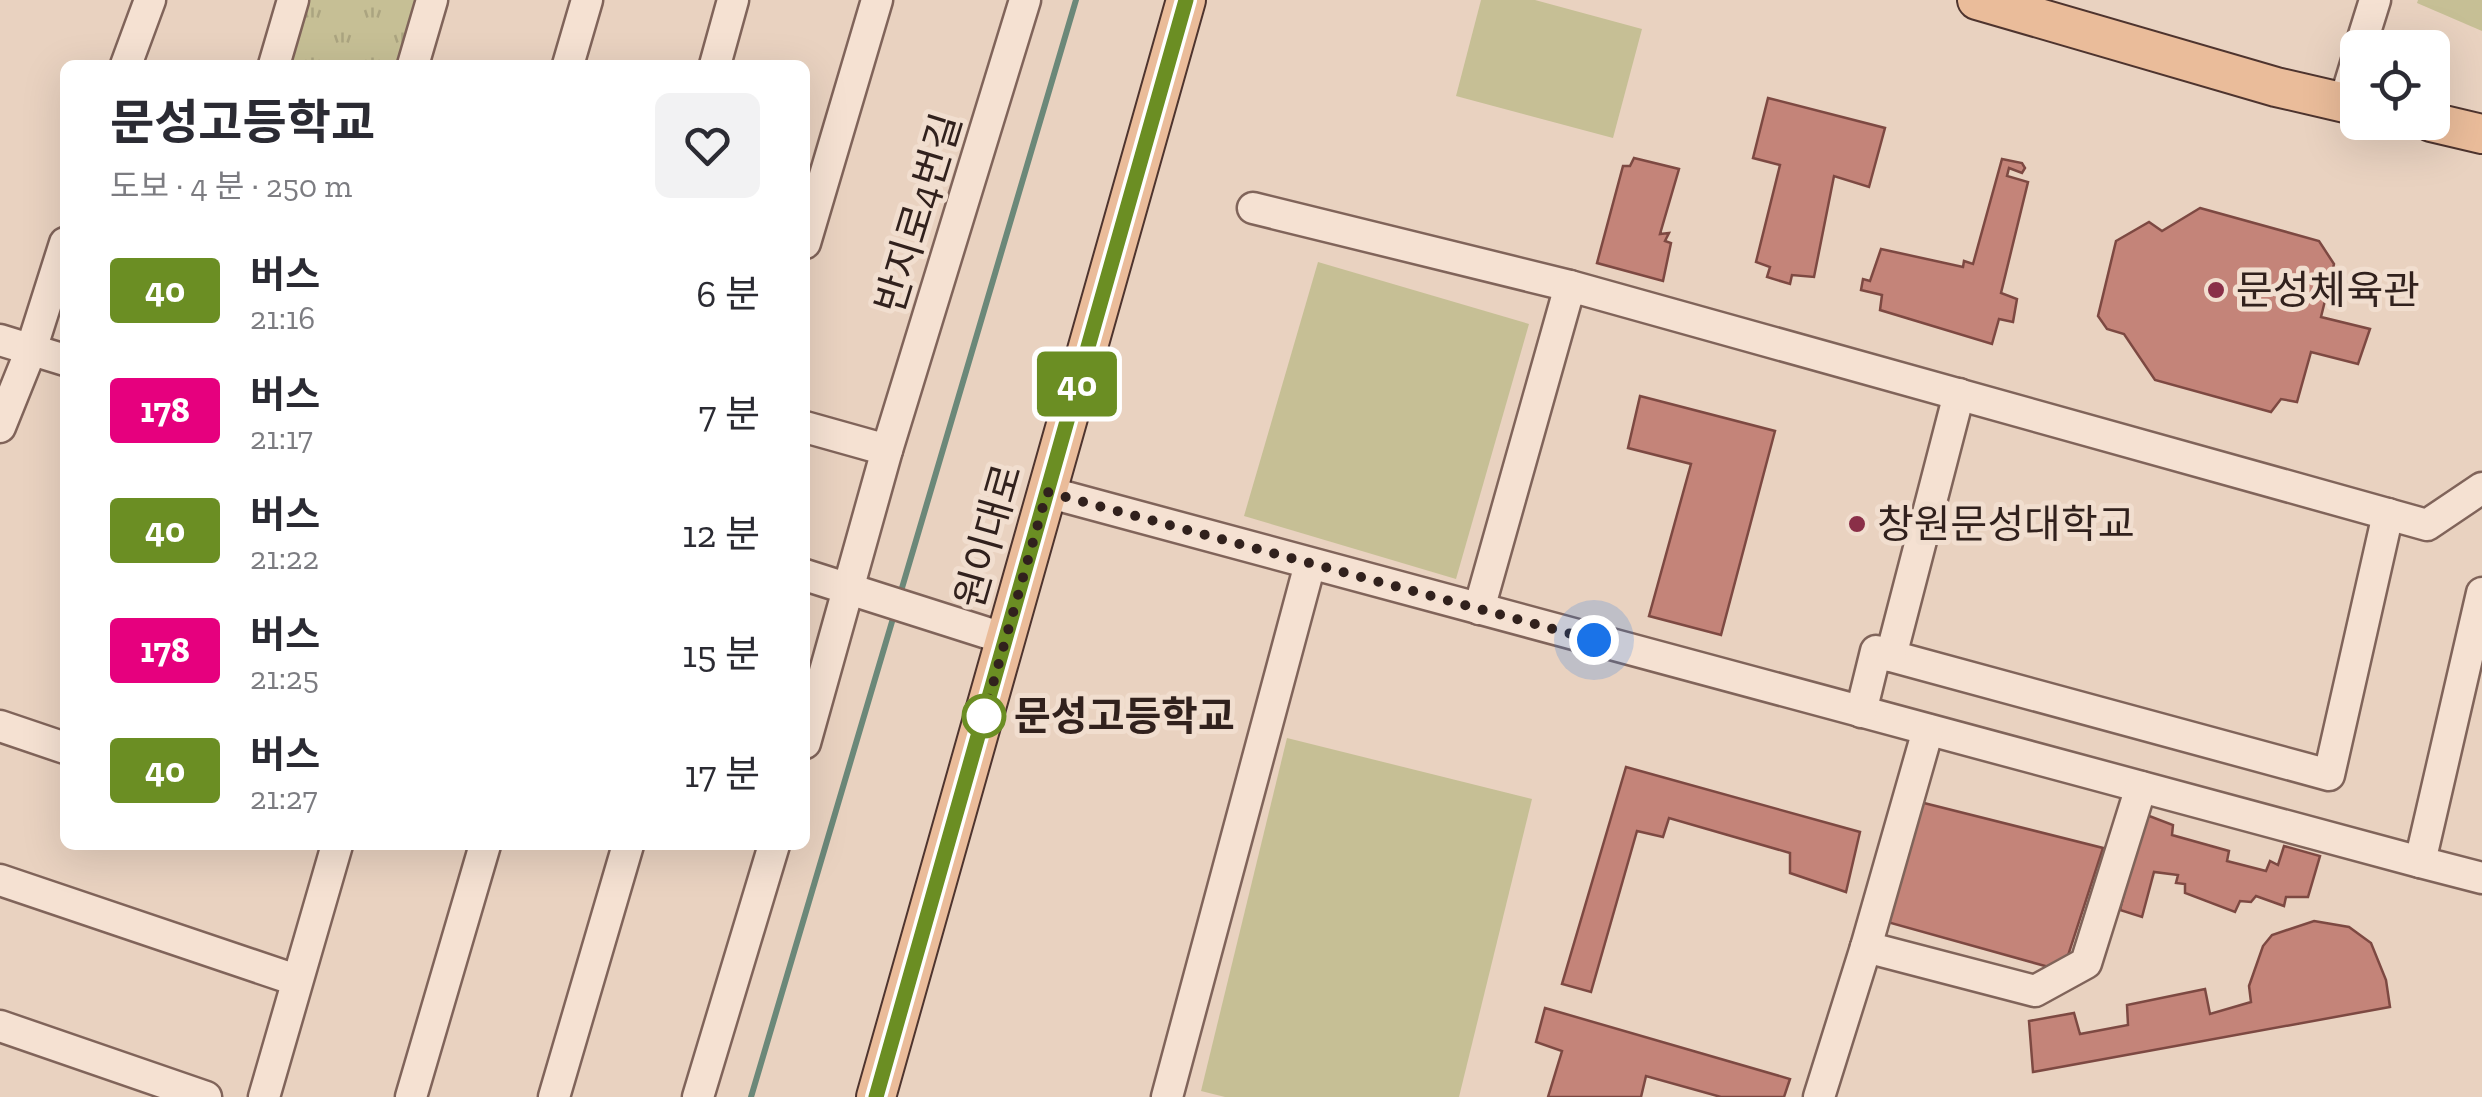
<!DOCTYPE html>
<html lang="ko">
<head>
<meta charset="utf-8">
<style>
  body { margin:0; font-family:"Zilla Slab","Noto Sans KR",serif; background:#f2f2f3; color:#2b2b33; height:100vh; display:flex; flex-direction:column; font-size:38px; white-space:nowrap }
  * { box-sizing:border-box; margin:0 }
  p { font-size:32px; color:#7c7c81 }
  .icon { flex:none; width:55px; height:55px; fill:none; stroke:currentColor; stroke-width:2; stroke-linecap:round; stroke-linejoin:round }
  .map { position:relative; flex:1; overflow:hidden }
  .sheet { position:absolute; left:60px; top:60px; width:750px; height:790px; display:flex; flex-direction:column; background:#fff; border-radius:15px; box-shadow:0 10px 40px #0002 }
  .sheet>* { flex:none }
  .badge { padding:0 20px; border-radius:8px; font-size:35px; line-height:65px }
  .buttons { position:absolute; left:2340px; top:30px; display:grid; gap:20px }
  .buttons a { display:grid; place-items:center; width:110px; height:110px; border-radius:15px; background:#fff; box-shadow:0 10px 40px #0002; font-size:50px }
  .you { position:absolute; width:50px; height:50px; margin:-25px; border:8px solid #fff; border-radius:50%; background:#1a73e8; box-shadow:0 0 0 15px #1a73e833 }
  .map>.badge { position:absolute; translate:-50% -50%; box-shadow:0 0 0 5px #fff }
  .round { display:grid; place-items:center; flex:none; width:105px; height:105px; border-radius:15px; background:#f2f2f3 }
  .overview { display:flex; align-items:center; justify-content:space-between; height:170px; padding:0 50px }
  h1 { font-size:48px; font-weight:700; line-height:75px }
  ul { padding:0; list-style:none }
  li { display:flex; align-items:center; gap:30px; height:120px; padding:0 50px }
  li div { flex:1 }
  li b { display:block; font-size:38px }
  li em { font-style:normal }
  li .badge { min-width:110px; font-weight:700; text-align:center }
  .map>svg:first-child { display:block }
  .grass { fill:#c6bf95 }
  .park { fill:url(#park-tufts) }
  .lines { fill:none; stroke-linecap:round; stroke-linejoin:round }
  .stream { stroke:#6b8879; stroke-width:6 }
  .building { fill:#c48479; stroke:#7d4942; stroke-width:2.5 }
  .minor-casing { stroke:#80645a; stroke-width:35 }
  .major-casing { stroke:#4e342e; stroke-width:42 }
  .minor { stroke:#f5e1d2; stroke-width:30 }
  .major { stroke:#eabc9a; stroke-width:38 }
  .line-casing { stroke:#fff; stroke-width:22 }
  .line { stroke:#6b8e23; stroke-width:15 }
  .walk { stroke:#31211d; stroke-width:10; stroke-dasharray:0 18 }
  .poi-dot { fill:#8a2f48; stroke:#f1decf; stroke-width:4 }
  .stop-dot { fill:#fff; stroke:#6b8e23; stroke-width:5 }
  .labels { text-anchor:middle; stroke-width:10; stroke-linejoin:round; paint-order:stroke }
  .street-label { font-size:40px; fill:#31211d; stroke:#f1decf }
  .poi-label { font-size:40px; fill:#31211d; stroke:#f1decf; text-anchor:start }
  .stop-label { font-size:40px; font-weight:bold; fill:#31211d; stroke:#f1decf; text-anchor:start }
</style>
</head>
<body>
<div class="map">
<svg width="2482" height="1097" viewBox="0 0 2482 1097">
  <defs>
    <pattern id="park-tufts" width="24" height="20" patternUnits="userSpaceOnUse" patternTransform="scale(2.5)"><rect width="24" height="20" fill="#c6bf95"/><path d="M3 7l-1-3M5 7V3M7 7l1-3M15 17l-1-3M17 17v-4M19 17l1-3" fill="none" stroke="#aba480"/></pattern>
  </defs>
  <rect width="100%" height="100%" fill="#e9d2c0"/>
  <g class="grass">
    <path d="M 1481,0 L 1535,0 L 1642,29 L 1613,138 L 1456,96 Z"/>
    <path d="M 2418,0 L 2482,0 L 2482,31 L 2417,3 Z"/>
    <path d="M 1318,262 L 1529,324 L 1456,579 L 1244,516 Z"/>
    <path d="M 1287,738 L 1532,799 L 1459,1097 L 1225,1097 L 1201,1091 Z"/>
  </g>
  <path class="park" d="M 299,0 L 426,0 L 408,65 L 280,65 Z"/>
  <g class="lines">
    <g class="stream">
      <path d="M 899,598 L 1076,0"/>
      <path d="M 751,1097 L 894,615"/>
    </g>
  </g>
  <g class="building">
    <path d="M 1768,98 L 1885,128 L 1869,187 L 1834,176 L 1814,277 L 1792,275 L 1790,284 L 1767,277 L 1770,267 L 1756,262 L 1780,165 L 1753,158 Z"/>
    <path d="M 1634,158 L 1679,169 L 1660,234 L 1669,233 L 1665,241 L 1671,243 L 1663,281 L 1597,263 L 1623,166 L 1630,166 Z"/>
    <path d="M 2002,159 L 2022,163 L 2025,168 L 2022,173 L 2009,168 L 2007,176 L 2028,182 L 2001,293 L 2017,299 L 2013,322 L 1999,319 L 1992,344 L 1880,310 L 1882,295 L 1861,290 L 1863,279 L 1870,281 L 1881,249 L 1963,267 L 1964,261 L 1973,264 Z"/>
    <path d="M 2200,208 L 2319,241 L 2334,264 L 2321,317 L 2370,329 L 2358,364 L 2311,352 L 2297,402 L 2281,399 L 2271,412 L 2155,380 L 2124,334 L 2107,329 L 2098,316 L 2116,241 L 2149,222 L 2162,231 Z"/>
    <path d="M 1640,396 L 1775,431 L 1721,635 L 1649,616 L 1691,464 L 1628,448 Z"/>
    <path d="M 1626,767 L 1860,832 L 1846,892 L 1790,873 L 1790,853 L 1669,818 L 1663,837 L 1637,831 L 1591,992 L 1562,984 Z"/>
    <path d="M 1912,800 L 2103,848 L 2063,971 L 1880,920 Z"/>
    <path d="M 2144,814 L 2173,825 L 2172,835 L 2229,851 L 2227,861 L 2266,871 L 2270,861 L 2278,865 L 2284,846 L 2320,856 L 2308,897 L 2286,897 L 2284,906 L 2256,896 L 2251,902 L 2240,901 L 2235,912 L 2185,893 L 2185,884 L 2176,883 L 2178,875 L 2154,872 L 2142,917 L 2120,910 Z"/>
    <path d="M 2314,921 L 2349,927 L 2371,943 L 2386,980 L 2390,1007 L 2033,1072 L 2029,1021 L 2074,1013 L 2080,1034 L 2128,1025 L 2127,1005 L 2205,989 L 2210,1014 L 2251,1002 L 2249,986 L 2263,946 L 2272,935 Z"/>
    <path d="M 1545,1008 L 1790,1079 L 1784,1097 L 1721,1097 L 1646,1076 L 1641,1097 L 1548,1097 L 1562,1051 L 1536,1042 Z"/>
  </g>
  <g class="lines">
    <defs>
      <g id="minor">
        <path d="M 2360,48 L 2375,0"/>
        <path d="M 126,65 L 150,0"/>
        <path d="M 274,65 L 293,0"/>
        <path d="M 413,65 L 432,0"/>
        <path d="M 568,65 L 587,0"/>
        <path d="M 715,65 L 733,0"/>
        <path d="M 2344,103 L 2358,57"/>
        <path d="M 1253,208 L 1570,286"/>
        <path d="M 805,243 L 877,0"/>
        <path d="M 0,340 L 65,360"/>
        <path d="M 1959,394 L 1891,656 L 2329,775 L 2388,514"/>
        <path d="M 0,427 L 31,350 L 65,243"/>
        <path d="M 805,427 L 887,450"/>
        <path d="M 1047,492 L 2420,862"/>
        <path d="M 805,575 L 1006,639"/>
        <path d="M 2482,593 L 2420,862 L 2482,878"/>
        <path d="M 1479,609 L 1570,286 L 2427,525 L 2482,488"/>
        <path d="M 1861,712 L 1876,651 L 1891,656"/>
        <path d="M 0,726 L 65,748"/>
        <path d="M 805,743 L 887,450 L 1025,0"/>
        <path d="M 0,880 L 296,980"/>
        <path d="M 1866,947 L 2035,991 L 2086,963 L 2141,787"/>
        <path d="M 0,1026 L 206,1097"/>
        <path d="M 264,1097 L 337,845"/>
        <path d="M 411,1097 L 485,845"/>
        <path d="M 554,1097 L 628,845"/>
        <path d="M 698,1097 L 774,845"/>
        <path d="M 1167,1097 L 1310,564"/>
        <path d="M 1819,1097 L 1866,947 L 1928,730"/>
      </g>
      <g id="major">
        <path d="M 1977,0 L 2276,87 L 2358,106"/>
        <path d="M 2431,122 L 2482,134"/>
        <path d="M 876,1097 L 1186,0"/>
      </g>
    </defs>
    <use href="#minor" class="minor-casing"/>
    <use href="#major" class="major-casing"/>
    <use href="#minor" class="minor"/>
    <use href="#major" class="major"/>
  </g>
  <g class="lines">
    <defs>
      <path id="line" d="M 876,1097 L 1186,0"/>
    </defs>
    <use href="#line" class="line-casing"/>
    <use href="#line" class="line"/>
    <path class="walk" d="M 984,716 L 1047,492 L 1594,640"/>
  </g>
  <g class="poi-dot">
    <circle cx="2216" cy="290" r="10"/>
    <circle cx="1857" cy="524" r="10"/>
  </g>
  <circle class="stop-dot" cx="984" cy="716" r="20"/>
  <g class="labels">
    <g class="street-label">
      <text transform="translate(918 213) rotate(-73)" y="14">반지로4번길</text>
      <text transform="translate(988 536) rotate(-74)" y="14">원이대로</text>
    </g>
    <g class="poi-label">
      <text x="2236" y="304">문성체육관</text>
      <text x="1877" y="538">창원문성대학교</text>
    </g>
    <g class="stop-label">
      <text x="1014" y="730">문성고등학교</text>
    </g>
  </g>
</svg>
<div class="buttons">
<a><svg class="icon" aria-label="locate" viewBox="0 0 24 24"><circle cx="12" cy="12" r="6"/><path d="M12 2v4M12 18v4M2 12h4M18 12h4"/></svg></a>
</div>
<div class="you" style="left:1594px;top:640px"></div>
<b class="badge" style="left:1077px;top:384px;background:#6b8e23;color:#fff">40</b>
<section class="sheet">
<div class="overview"><div><h1>문성고등학교</h1><p>도보 · 4 분 · 250 m</p></div><a class="round"><svg class="icon" aria-label="heart" viewBox="0 0 24 24"><path d="M12 20l-8-8c-3-5 5-10 8-4 3-6 11-1 8 4z"/></svg></a></div>
<ul>
<li><span class="badge" style="background:#6b8e23;color:#fff">40</span><div><b>버스</b><p>21:16</p></div><em>6 분</em></li>
<li><span class="badge" style="background:#e6007e;color:#fff">178</span><div><b>버스</b><p>21:17</p></div><em>7 분</em></li>
<li><span class="badge" style="background:#6b8e23;color:#fff">40</span><div><b>버스</b><p>21:22</p></div><em>12 분</em></li>
<li><span class="badge" style="background:#e6007e;color:#fff">178</span><div><b>버스</b><p>21:25</p></div><em>15 분</em></li>
<li><span class="badge" style="background:#6b8e23;color:#fff">40</span><div><b>버스</b><p>21:27</p></div><em>17 분</em></li>
</ul>
</section>
</div>
</body>
</html>
